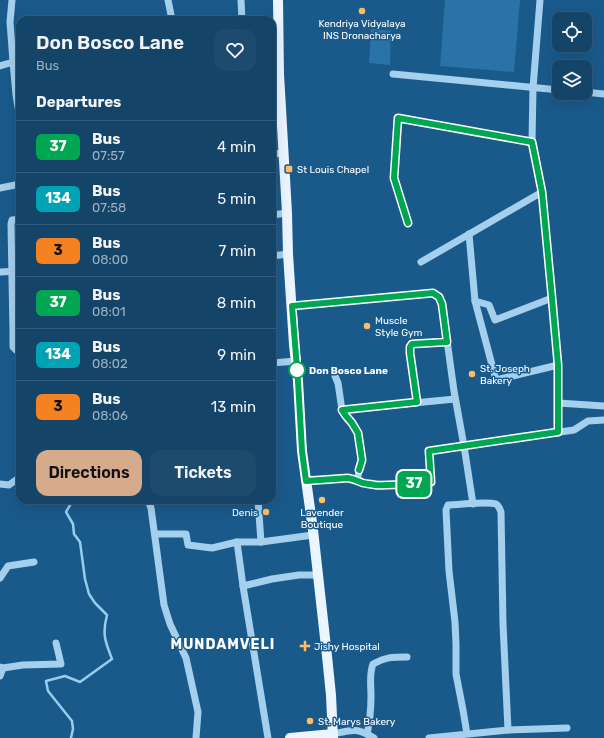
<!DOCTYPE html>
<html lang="en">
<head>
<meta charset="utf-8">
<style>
  body { margin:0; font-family:Rubik,sans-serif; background:#1d4b6e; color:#f1f3f6; height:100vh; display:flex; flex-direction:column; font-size:15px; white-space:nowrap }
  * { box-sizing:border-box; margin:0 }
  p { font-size:13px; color:#9db0c0 }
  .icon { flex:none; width:22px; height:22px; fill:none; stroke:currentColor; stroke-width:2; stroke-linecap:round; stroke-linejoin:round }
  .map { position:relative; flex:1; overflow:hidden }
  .details { position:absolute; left:16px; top:16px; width:260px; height:488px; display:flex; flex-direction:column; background:#144468; border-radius:12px; box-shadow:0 4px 16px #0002,0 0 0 1px #335c7c }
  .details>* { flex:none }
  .badge { padding:0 8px; border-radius:6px; font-size:14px; line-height:26px }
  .controls { position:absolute; left:552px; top:12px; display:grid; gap:8px }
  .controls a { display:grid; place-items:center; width:40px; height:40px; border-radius:8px; background:#144468; box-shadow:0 4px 16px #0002,0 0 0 1px #335c7c; font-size:20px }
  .map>.badge { position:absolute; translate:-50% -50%; box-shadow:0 0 0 2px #fff }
  h2 { padding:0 20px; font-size:15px; line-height:36px }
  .round { display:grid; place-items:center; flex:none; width:42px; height:42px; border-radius:12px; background:#1d4b6e }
  .overview { display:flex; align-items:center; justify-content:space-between; height:68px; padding:0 20px }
  h1 { font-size:19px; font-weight:600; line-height:30px }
  .button { display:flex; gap:8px; margin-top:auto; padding:8px 20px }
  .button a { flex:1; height:46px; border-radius:12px; background:#d6ab8b; color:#111; font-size:16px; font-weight:600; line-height:46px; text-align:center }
  .button a+a { background:#1d4b6e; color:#f1f3f6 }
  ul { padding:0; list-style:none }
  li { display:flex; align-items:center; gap:12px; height:52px; padding:0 20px; border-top:1px solid #335c7c }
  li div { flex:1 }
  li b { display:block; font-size:15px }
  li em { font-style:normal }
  li .badge { min-width:44px; font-weight:700; text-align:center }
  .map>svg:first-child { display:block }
  .green { fill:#2a73a7 }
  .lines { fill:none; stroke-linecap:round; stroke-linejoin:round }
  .stream { stroke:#97ccef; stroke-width:2.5 }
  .minor { stroke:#a4cfed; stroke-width:7 }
  .major { stroke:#ebf5ff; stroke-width:10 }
  .line-casing { stroke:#fff; stroke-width:9 }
  .line { stroke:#00a651; stroke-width:6 }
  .poi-dot { fill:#ffbd61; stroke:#1a5a8b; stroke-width:1.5 }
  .stop-dot { fill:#fff; stroke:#00a651; stroke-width:2 }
  .labels { text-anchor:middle; stroke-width:3; stroke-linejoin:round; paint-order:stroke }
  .poi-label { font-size:10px; fill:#fff; stroke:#1a5a8b; text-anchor:start }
  .stop-label { font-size:10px; font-weight:bold; fill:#fff; stroke:#1a5a8b; text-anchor:start }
  .district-label { font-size:14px; font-weight:bold; letter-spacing:1px; fill:#fff; stroke:#1a5a8b }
</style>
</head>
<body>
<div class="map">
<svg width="604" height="738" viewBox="0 0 604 738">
  <rect width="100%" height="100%" fill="#1a5a8b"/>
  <g class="green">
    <path d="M 445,0 L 520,0 L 514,72 L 440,66 Z"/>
    <path d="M 371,29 L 391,31 L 390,65 L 369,63 Z"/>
  </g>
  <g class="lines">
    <path class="stream" d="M 71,738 L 73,729 L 72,721 L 48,691 L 46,681 L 65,676 L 80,682 L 112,659 C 105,641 102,634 107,615 L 95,603 L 89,594 L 85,579 L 80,542 L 74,534 L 73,524 L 66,512 L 73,500"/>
    <g class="minor">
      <path d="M 168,0 L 172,20"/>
      <path d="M 241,0 L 242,20"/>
      <path d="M 540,0 L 533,88 L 532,142 L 542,192 L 552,298 L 558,365 L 558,403 L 604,406"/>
      <path d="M 13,62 L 16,95 L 20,119"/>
      <path d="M 0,66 L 13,62 L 10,22 L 12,0"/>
      <path d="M 393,74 L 559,90"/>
      <path d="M 585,92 L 604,94"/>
      <path d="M 272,153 L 283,154"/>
      <path d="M 0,188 L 20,184"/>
      <path d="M 272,215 L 287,213"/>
      <path d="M 20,219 L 12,220 L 11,224 L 13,332 L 13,347 L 16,350 L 20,353"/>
      <path d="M 408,223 L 394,178 L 398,118 L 532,142"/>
      <path d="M 469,234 L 475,301 L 489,305 L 495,320 L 552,298"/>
      <path d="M 272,256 L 288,254"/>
      <path d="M 421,262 L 542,192"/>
      <path d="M 0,272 L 20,271"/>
      <path d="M 475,301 L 496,380 L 558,365"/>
      <path d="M 292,306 L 433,293 L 439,297 L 442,304 L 454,391 L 464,446 L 574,430 L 588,421 L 604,420"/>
      <path d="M 272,363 L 296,361"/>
      <path d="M 335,376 L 338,383 L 342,410 L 352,423 L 358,433 L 362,460 L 357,480"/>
      <path d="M 417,402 L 410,353 L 410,347 L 412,344 L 447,341"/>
      <path d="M 558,403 L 558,433"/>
      <path d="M 342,410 L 455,399"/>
      <path d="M 306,481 L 348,478 C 354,479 358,481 363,483 C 367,484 371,484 375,485 C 390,486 404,483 419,485 C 422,483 427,483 431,482 L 429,451 L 464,446 L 473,504"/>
      <path d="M 0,484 L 9,485 L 20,477"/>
      <path d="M 148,500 L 151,508 L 164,605 L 170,624 L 186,658 L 198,712 L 196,738"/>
      <path d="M 258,500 L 261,542 L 313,535"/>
      <path d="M 155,534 L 186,534 L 188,545 L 212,548 L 237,542"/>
      <path d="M 0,578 L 8,566 L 34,562"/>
      <path d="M 243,586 L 237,542 L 261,542"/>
      <path d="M 0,667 L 3,668 L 23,665 L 61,664 L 56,643"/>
      <path d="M 0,676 L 3,668"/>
      <path d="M 508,730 L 567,728"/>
      <path d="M 333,734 C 352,730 356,727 374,738"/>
      <path d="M 367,734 C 370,721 371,709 371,696 C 371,685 369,674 373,664 C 386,657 392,657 407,657"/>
      <path d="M 268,738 L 243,586 L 272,579 L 299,575 L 318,575"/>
      <path d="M 429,738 L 508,730 L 503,624 L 501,512 C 500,509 499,506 496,504 C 487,501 459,505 448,505 L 446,510 L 449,571 L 455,622 L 456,644 L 456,674 L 463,710 L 467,734"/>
    </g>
    <g class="major">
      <path d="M 278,0 L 279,74 L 287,213 L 288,254 L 294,345 L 298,381 L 302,451 L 313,530 L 327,656 L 331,695 L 333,738"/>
      <path d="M 290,738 L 333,734"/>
    </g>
  </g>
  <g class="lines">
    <defs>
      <path id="line" d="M 359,470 L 362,460 L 358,433 L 352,423 L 346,416 L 342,410 L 417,402 L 410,353 L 410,347 L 412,344 L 447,342 L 442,304 L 439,297 L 433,293 L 292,306 L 298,381 L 302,451 L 306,481 L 348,478 C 354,479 358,481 363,483 C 367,484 371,484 375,485 C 390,486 404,483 419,485 C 422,483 427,483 431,482 L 429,451 L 558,432 L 558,365 L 552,298 L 542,192 L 532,142 L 398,118 L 394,178 L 408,223"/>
    </defs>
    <use href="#line" class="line-casing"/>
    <use href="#line" class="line"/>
  </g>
  <g class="poi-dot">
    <circle cx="362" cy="11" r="4"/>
    <rect x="285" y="165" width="8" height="8" rx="2"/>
    <circle cx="367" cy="326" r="4"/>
    <circle cx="472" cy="374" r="4"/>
    <circle cx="322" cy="500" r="4"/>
    <circle cx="266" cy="512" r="4"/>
    <path d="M303 640h4v4h4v4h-4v4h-4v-4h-4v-4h4z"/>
    <circle cx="310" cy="721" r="4"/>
  </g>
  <circle class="stop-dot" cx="297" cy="370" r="8"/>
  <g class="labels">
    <g class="poi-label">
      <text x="362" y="27" text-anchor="middle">Kendriya Vidyalaya<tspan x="362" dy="12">INS Dronacharya</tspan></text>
      <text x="297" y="173">St Louis Chapel</text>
      <text x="375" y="324">Muscle<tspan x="375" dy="12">Style Gym</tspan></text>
      <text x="480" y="372">St. Joseph<tspan x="480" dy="12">Bakery</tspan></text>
      <text x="258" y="516" text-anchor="end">Denis</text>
      <text x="322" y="516" text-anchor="middle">Lavender<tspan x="322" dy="12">Boutique</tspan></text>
      <text x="314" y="650">Jishy Hospital</text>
      <text x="318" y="725">St. Marys Bakery</text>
    </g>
    <g class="stop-label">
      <text x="309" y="374">Don Bosco Lane</text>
    </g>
    <g class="district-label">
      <text x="223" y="649">MUNDAMVELI</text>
    </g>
  </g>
</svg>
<div class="controls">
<a><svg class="icon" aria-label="locate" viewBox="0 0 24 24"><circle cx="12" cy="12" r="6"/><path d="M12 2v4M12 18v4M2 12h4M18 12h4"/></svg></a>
<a><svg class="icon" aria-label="layers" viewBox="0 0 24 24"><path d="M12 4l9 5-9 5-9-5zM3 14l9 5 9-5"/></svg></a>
</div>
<b class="badge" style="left:414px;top:484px;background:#00a651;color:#fff">37</b>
<section class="details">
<div class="overview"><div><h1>Don Bosco Lane</h1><p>Bus</p></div><a class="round"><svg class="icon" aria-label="heart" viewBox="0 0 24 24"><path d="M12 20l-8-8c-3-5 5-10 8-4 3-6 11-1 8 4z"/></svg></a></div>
<h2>Departures</h2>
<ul>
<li><span class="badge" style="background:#00a651;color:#fff">37</span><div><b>Bus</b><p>07:57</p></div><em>4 min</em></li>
<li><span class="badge" style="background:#00a3b4;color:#fff">134</span><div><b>Bus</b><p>07:58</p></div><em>5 min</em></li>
<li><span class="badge" style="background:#f58220;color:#111">3</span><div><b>Bus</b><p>08:00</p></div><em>7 min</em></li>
<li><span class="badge" style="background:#00a651;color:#fff">37</span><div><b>Bus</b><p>08:01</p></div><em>8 min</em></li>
<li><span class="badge" style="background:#00a3b4;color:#fff">134</span><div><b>Bus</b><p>08:02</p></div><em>9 min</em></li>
<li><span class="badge" style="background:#f58220;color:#111">3</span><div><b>Bus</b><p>08:06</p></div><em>13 min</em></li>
</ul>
<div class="button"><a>Directions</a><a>Tickets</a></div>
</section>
</div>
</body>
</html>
